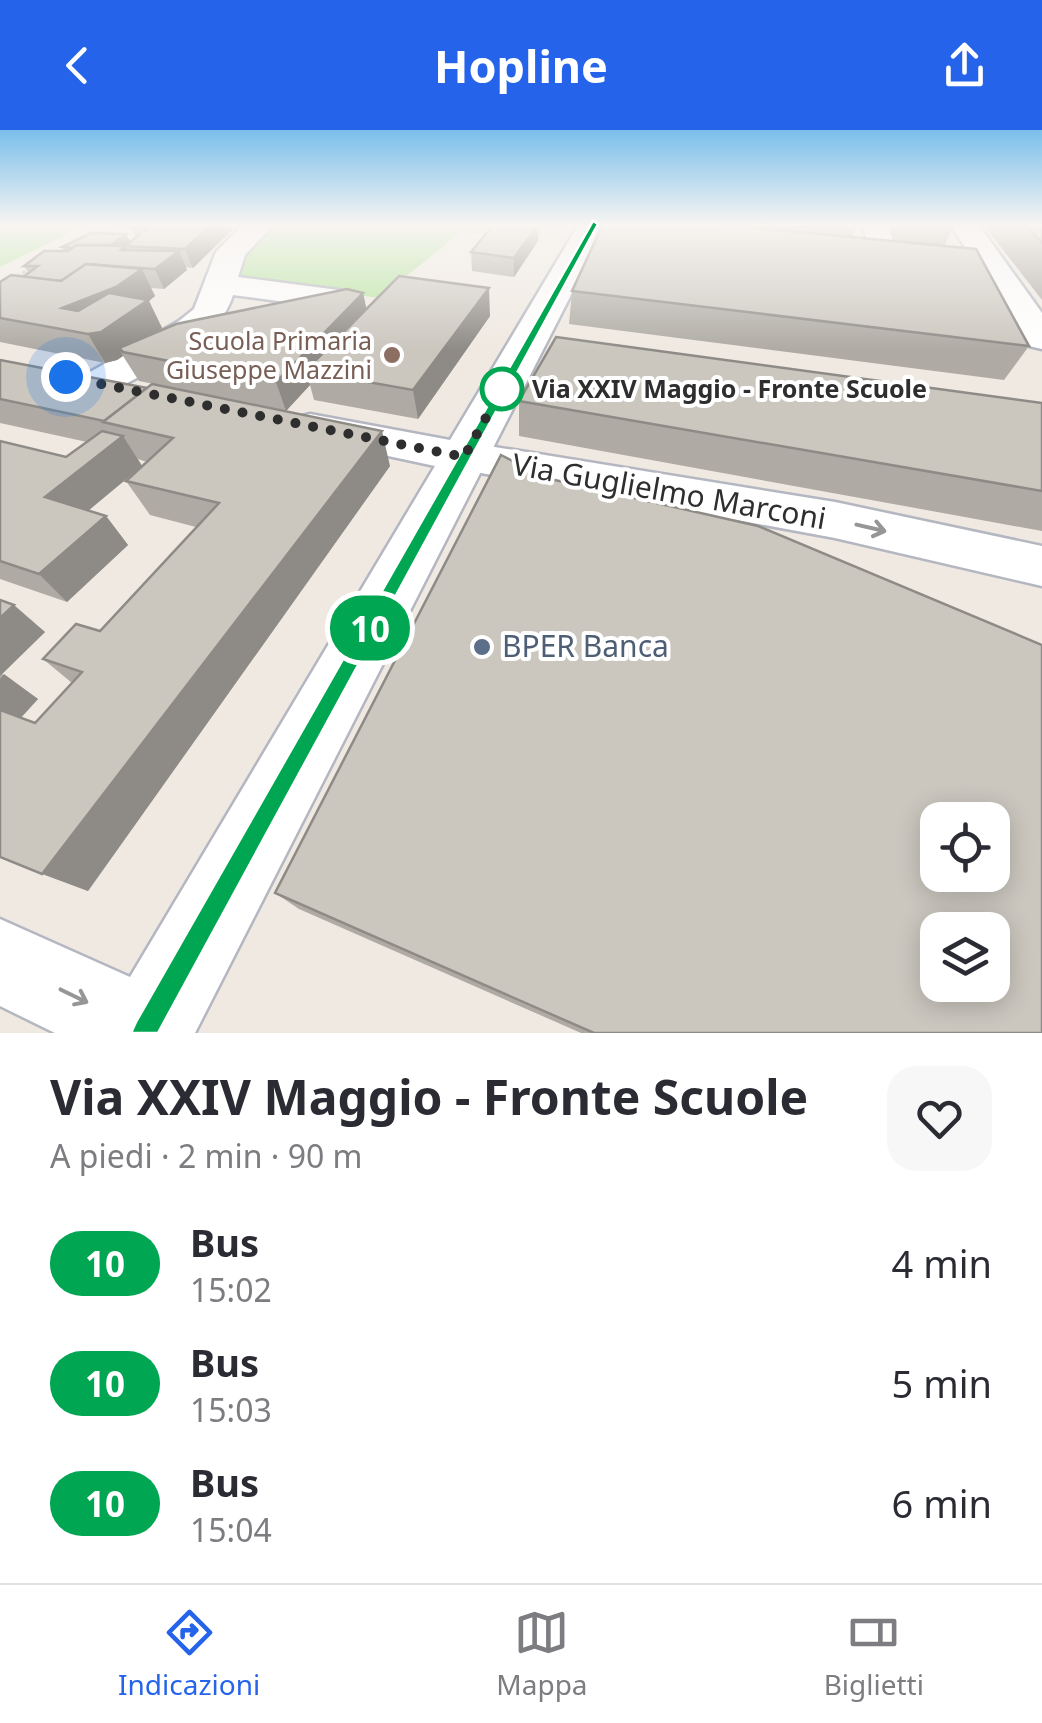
<!DOCTYPE html>
<html lang="it">
<head>
<meta charset="utf-8">
<style>
  body { margin:0; font-family:"Noto Sans",sans-serif; background:#f7f7f7; color:#2b2b33; height:100vh; display:flex; flex-direction:column; font-size:38px; white-space:nowrap }
  * { box-sizing:border-box; margin:0 }
  p { font-size:32px; color:#7c7c81 }
  .icon { flex:none; width:55px; height:55px; fill:none; stroke:currentColor; stroke-width:2; stroke-linecap:round; stroke-linejoin:round }
  .map { position:relative; height:903px; overflow:hidden }
  .panel { display:flex; flex-direction:column; background:#fff; flex:1 }
  .panel>* { flex:none }
  .badge { padding:0 20px; border-radius:32px; font-size:35px; line-height:65px }
  .fabs { position:absolute; left:920px; top:672px; display:grid; gap:20px }
  .fabs a { display:grid; place-items:center; width:90px; height:90px; border-radius:20px; background:#fff; box-shadow:0 5px 25px #0003; font-size:50px }
  .you { position:absolute; width:50px; height:50px; margin:-25px; border:8px solid #fff; border-radius:50%; background:#1a73e8; box-shadow:0 0 0 15px #1a73e833 }
  .map>.badge { position:absolute; translate:-50% -50%; box-shadow:0 0 0 5px #fff }
  .round { display:grid; place-items:center; flex:none; width:105px; height:105px; border-radius:30px; background:#f7f7f7 }
  .headline { display:flex; align-items:center; justify-content:space-between; height:170px; padding:0 50px }
  h1 { font-size:48px; font-weight:700; line-height:75px }
  ul { padding:0; list-style:none }
  li { display:flex; align-items:center; gap:30px; height:120px; padding:0 50px }
  li div { flex:1 }
  li b { display:block; font-size:38px }
  li em { font-style:normal }
  li .badge { min-width:110px; font-weight:700; text-align:center }
  header { display:flex; justify-content:space-between; align-items:center; height:130px; padding:0 50px; background:#2563eb; color:#fff; font-size:45px; font-weight:700 }
  .menu { display:flex; justify-content:space-around; align-items:center; height:140px; border-top:2px solid #e1e1e2; background:#fff; font-size:28px; color:#7c7c81 }
  .menu a { display:grid; justify-items:center; gap:5px }
  .menu .on { color:#2563eb }
  .map>svg:first-child { display:block }
  .green { fill:#b6e59e }
  .lines { fill:none; stroke-linecap:round; stroke-linejoin:round }
  .street-casing { stroke:#b4b7c1; stroke-width:5 }
  .secondary-casing { stroke:#b4b7c1; stroke-width:5 }
  .path { stroke:#c9c9c9; stroke-width:4; stroke-dasharray:4 2.5; stroke-linecap:butt }
  .street { fill:#fff; fill-rule:evenodd }
  .secondary { fill:#fff; fill-rule:evenodd }
  .wall { fill:#afaba4 }
  .shaded-wall { fill:#8e8b86 }
  .building { fill:#cbc7bf; stroke:#8e8b86; stroke-width:2.5; fill-rule:evenodd }
  .oneway { stroke:#969696 }
  .line { fill:#00a651; stroke:#fff; stroke-width:2.5 }
  .walk { stroke:#2e2e2e; stroke-width:10; stroke-dasharray:0 18 }
  .education-dot { fill:#8d6e63; stroke:#fff; stroke-width:4 }
  .stop-dot { fill:#fff; stroke:#00a651; stroke-width:5 }
  .service-dot { fill:#5c6f8a; stroke:#fff; stroke-width:4 }
  .labels { text-anchor:middle; stroke-width:8; stroke-linejoin:round; paint-order:stroke }
  .far-education-label { font-size:25px; fill:#785e54; stroke:#fff; text-anchor:end }
  .far-stop-label { font-size:25px; font-weight:bold; fill:#2e2e2e; stroke:#fff; text-anchor:start }
  .street-label { font-size:30px; fill:#2e2e2e; stroke:#fff }
  .service-label { font-size:30px; fill:#4e5e75; stroke:#fff; text-anchor:start }
</style>
</head>
<body>
<header><svg class="icon" aria-label="back" viewBox="0 0 24 24"><path d="M15 5l-7 7 7 7"/></svg>Hopline<svg class="icon" aria-label="share" viewBox="0 0 24 24"><path d="M12 15V3M7 8l5-5 5 5M5 13v7h14v-7"/></svg></header>
<div class="map">
<svg width="1042" height="903" viewBox="0 0 1042 903">
  <rect width="100%" height="100%" fill="#efe9e1"/>
  <g class="green">
    <path d="M 0,94 L 88,94 L 0,137 Z"/>
    <path d="M 268,94 L 547,94 L 537,109 L 461,102 L 379,168 L 230,147 L 238,122 Z"/>
  </g>
  <g class="lines">
    <defs>
      <g id="street">
        <path d="M 244,94 L 274,94 L 245,125 L 238,147 L 354,162 L 359,169 L 354,176 L 299,188 L 287,185 L 282,178 L 286,172 L 233,165 C 218,214 154,237 113,261 L 99,265 L 85,261 L 79,253 L 85,245 L 179,191 L 194,179 L 216,122 Z"/>
        <path d="M 862,94 L 890,94 L 899,125 L 895,131 L 873,131 Z"/>
        <path d="M 950,94 L 978,94 L 1042,183 L 1042,219 L 1029,216 Z"/>
        <path d="M 464,312 L 835,372 L 1042,416 L 1042,456 L 835,408 L 448,337 L 441,327 L 448,317 Z"/>
      </g>
      <path id="secondary" d="M 579,94 L 607,94 L 195,903 L 55,903 L 0,876 L 0,789 L 130,847 L 435,336 L 295,306 L 288,297 L 295,288 L 310,284 L 450,310 Z"/>
    </defs>
    <use href="#street" class="street-casing"/>
    <use href="#secondary" class="secondary-casing"/>
    <g class="path">
      <path d="M 93,106 L 114,94"/>
      <path d="M 0,157 L 34,137"/>
    </g>
    <use href="#street" class="street"/>
    <use href="#secondary" class="secondary"/>
  </g>
  <g class="wall">
    <path d="M 494,94 L 539,94 L 538,111 L 514,147 L 472,141 L 471,122 Z"/>
    <path d="M 603,94 L 857,94 L 852,107 L 1029,216 L 1004,250 L 569,194 L 572,161 Z"/>
    <path d="M 887,94 L 955,94 L 944,116 L 893,111 Z"/>
    <path d="M 983,94 L 1042,94 L 1042,170 Z"/>
    <path d="M 131,97 L 233,99 L 193,138 L 186,137 L 187,140 L 164,159 L 151,158 L 155,166 L 149,171 L 162,198 L 154,203 L 363,163 L 366,179 L 490,186 L 418,289 L 314,270 L 310,255 L 286,281 L 139,251 L 123,226 L 117,230 L 105,233 L 0,212 L 0,152 L 23,147 L 28,142 L 24,136 L 64,121 L 62,117 L 126,104 L 130,112 L 136,107 Z"/>
    <path d="M 0,230 L 390,336 L 88,761 L 0,727 L 0,470 L 45,502 L 2,544 L 38,569 L 21,588 L 35,593 L 72,553 L 43,529 L 100,501 L 196,397 L 150,385 L 126,351 L 147,332 L 138,329 L 142,336 L 88,380 L 106,386 L 128,415 L 67,472 L 0,449 L 0,311 L 66,327 L 87,312 L 0,293 Z"/>
    <path d="M 519,271 L 1042,273 L 1042,401 L 519,306 Z"/>
    <path d="M 275,763 L 1042,903 L 581,903 L 299,779 Z"/>
  </g>
  <g class="shaded-wall">
    <path d="M 212,94 L 231,94 L 233,99 L 193,138 L 185,119 Z"/>
    <path d="M 538,94 L 538,111 L 514,147 L 514,128 Z"/>
    <path d="M 126,104 L 131,113 L 125,116 L 134,134 L 103,121 Z"/>
    <path d="M 179,121 L 187,140 L 164,159 L 155,139 Z"/>
    <path d="M 142,139 L 155,166 L 149,171 L 162,198 L 127,223 L 119,218 L 123,226 L 117,230 L 105,233 L 88,204 L 62,178 Z"/>
    <path d="M 489,158 L 490,186 L 418,289 L 413,260 Z"/>
    <path d="M 363,163 L 369,190 L 305,241 L 310,255 L 286,281 L 276,252 Z"/>
    <path d="M 382,301 L 390,336 L 88,761 L 42,744 Z"/>
    <path d="M 123,306 L 142,336 L 70,396 L 45,367 Z"/>
    <path d="M 106,386 L 128,415 L 67,472 L 39,444 Z"/>
    <path d="M 14,475 L 45,502 L 0,546 L 0,488 Z"/>
    <path d="M 4,544 L 38,569 L 0,610 L 0,549 Z"/>
  </g>
  <g class="building">
    <path d="M 134,94 L 212,94 L 185,119 L 125,116 L 121,120 L 179,121 L 155,139 L 86,134 L 61,151 L 23,147 L 38,136 L 24,136 L 44,121 L 68,121 L 76,115 L 125,116 L 149,97 L 131,97 Z"/>
    <path d="M 494,94 L 538,94 L 514,128 L 471,122 Z"/>
    <path d="M 603,94 L 716,94 L 976,119 L 1029,216 L 572,161 Z"/>
    <path d="M 1025,94 L 1042,94 L 1042,113 Z"/>
    <path d="M 91,103 L 126,104 L 111,115 L 76,115 L 72,118 L 62,117 Z"/>
    <path d="M 86,134 L 142,139 L 116,157 L 62,178 L 78,181 L 109,163 L 148,170 L 101,202 L 88,204 L 0,188 L 0,152 L 11,145 L 61,151 Z"/>
    <path d="M 399,146 L 489,158 L 413,260 L 305,241 Z"/>
    <path d="M 347,159 L 363,163 L 276,252 L 123,222 L 119,218 L 176,194 Z"/>
    <path d="M 556,207 L 1042,273 L 1042,361 L 519,271 Z"/>
    <path d="M 0,230 L 147,258 L 104,291 L 0,269 Z"/>
    <path d="M 152,254 L 382,301 L 42,744 L 0,727 L 0,580 L 35,593 L 82,542 L 43,529 L 76,494 L 100,501 L 219,373 L 126,351 L 173,308 L 103,292 Z"/>
    <path d="M 102,301 L 123,306 L 45,367 L 106,386 L 39,444 L 0,431 L 0,311 L 66,327 Z"/>
    <path d="M 501,325 L 546,348 L 758,396 L 1042,515 L 1042,903 L 594,903 L 275,763 ZM 938,690 L 992,690 L 992,745 L 938,745 ZM 938,800 L 992,800 L 992,855 L 938,855 Z"/>
    <path d="M 0,470 L 14,475 L 0,488 Z"/>
  </g>
  <defs><path id="oneway-shaft" d="M-6 0H5M1.5-3L5.5 0L1.5 3" fill="none" stroke-width="1.6" stroke-linecap="round" stroke-linejoin="round" transform="scale(2.5)"/></defs>
  <g class="oneway">
    <use href="#oneway-shaft" transform="translate(871 398) rotate(13)"/>
    <use href="#oneway-shaft" transform="translate(74 866) rotate(26)"/>
  </g>
  <linearGradient id="sky" x2="0" y2="1"><stop stop-color="#7abfeb"/><stop offset="0.43" stop-color="#f8f5f2"/><stop offset="1" stop-color="#f8f5f2" stop-opacity="0"/></linearGradient>
  <rect width="1042" height="220" fill="url(#sky)"/>
  <path class="line" d="M 593,91 L 598,94 L 158,903 L 131,903 L 136,892 Z"/>
  <g class="lines">
    <path class="walk" d="M 66,247 L 464,327 L 502,259"/>
  </g>
  <circle class="education-dot" cx="392" cy="225" r="10"/>
  <circle class="stop-dot" cx="502" cy="259" r="20"/>
  <circle class="service-dot" cx="482" cy="517" r="10"/>
  <g class="labels">
    <g class="far-education-label">
      <text x="372" y="220">Scuola Primaria<tspan x="372" dy="29">Giuseppe Mazzini</tspan></text>
    </g>
    <g class="far-stop-label">
      <text x="532" y="268">Via XXIV Maggio - Fronte Scuole</text>
    </g>
    <g class="street-label">
      <text transform="translate(669 362) rotate(10)" y="10">Via Guglielmo Marconi</text>
    </g>
    <g class="service-label">
      <text x="502" y="527">BPER Banca</text>
    </g>
  </g>
</svg>
<div class="fabs">
<a><svg class="icon" aria-label="locate" viewBox="0 0 24 24"><circle cx="12" cy="12" r="6"/><path d="M12 2v4M12 18v4M2 12h4M18 12h4"/></svg></a>
<a><svg class="icon" aria-label="layers" viewBox="0 0 24 24"><path d="M12 4l9 5-9 5-9-5zM3 14l9 5 9-5"/></svg></a>
</div>
<div class="you" style="left:66px;top:247px"></div>
<b class="badge" style="left:370px;top:498px;background:#00a651;color:#fff">10</b>
</div>
<section class="panel">
<div class="headline"><div><h1>Via XXIV Maggio - Fronte Scuole</h1><p>A piedi · 2 min · 90 m</p></div><a class="round"><svg class="icon" aria-label="heart" viewBox="0 0 24 24"><path d="M12 20l-8-8c-3-5 5-10 8-4 3-6 11-1 8 4z"/></svg></a></div>
<ul>
<li><span class="badge" style="background:#00a651;color:#fff">10</span><div><b>Bus</b><p>15:02</p></div><em>4 min</em></li>
<li><span class="badge" style="background:#00a651;color:#fff">10</span><div><b>Bus</b><p>15:03</p></div><em>5 min</em></li>
<li><span class="badge" style="background:#00a651;color:#fff">10</span><div><b>Bus</b><p>15:04</p></div><em>6 min</em></li>
</ul>
</section>
<nav class="menu">
<a class="on"><svg class="icon" aria-label="directions" viewBox="0 0 24 24"><path d="M12 3l9 9-9 9-9-9zM9 14v-3h6M13 9l2 2-2 2"/></svg>Indicazioni</a>
<a><svg class="icon" aria-label="map" viewBox="0 0 24 24"><path d="M3 6l6-2 6 2 6-2v14l-6 2-6-2-6 2zM9 4v14M15 6v14"/></svg>Mappa</a>
<a><svg class="icon" aria-label="tickets" viewBox="0 0 24 24"><path d="M3 7h18v10H3zM15 7v10"/></svg>Biglietti</a>
</nav>
</body>
</html>
